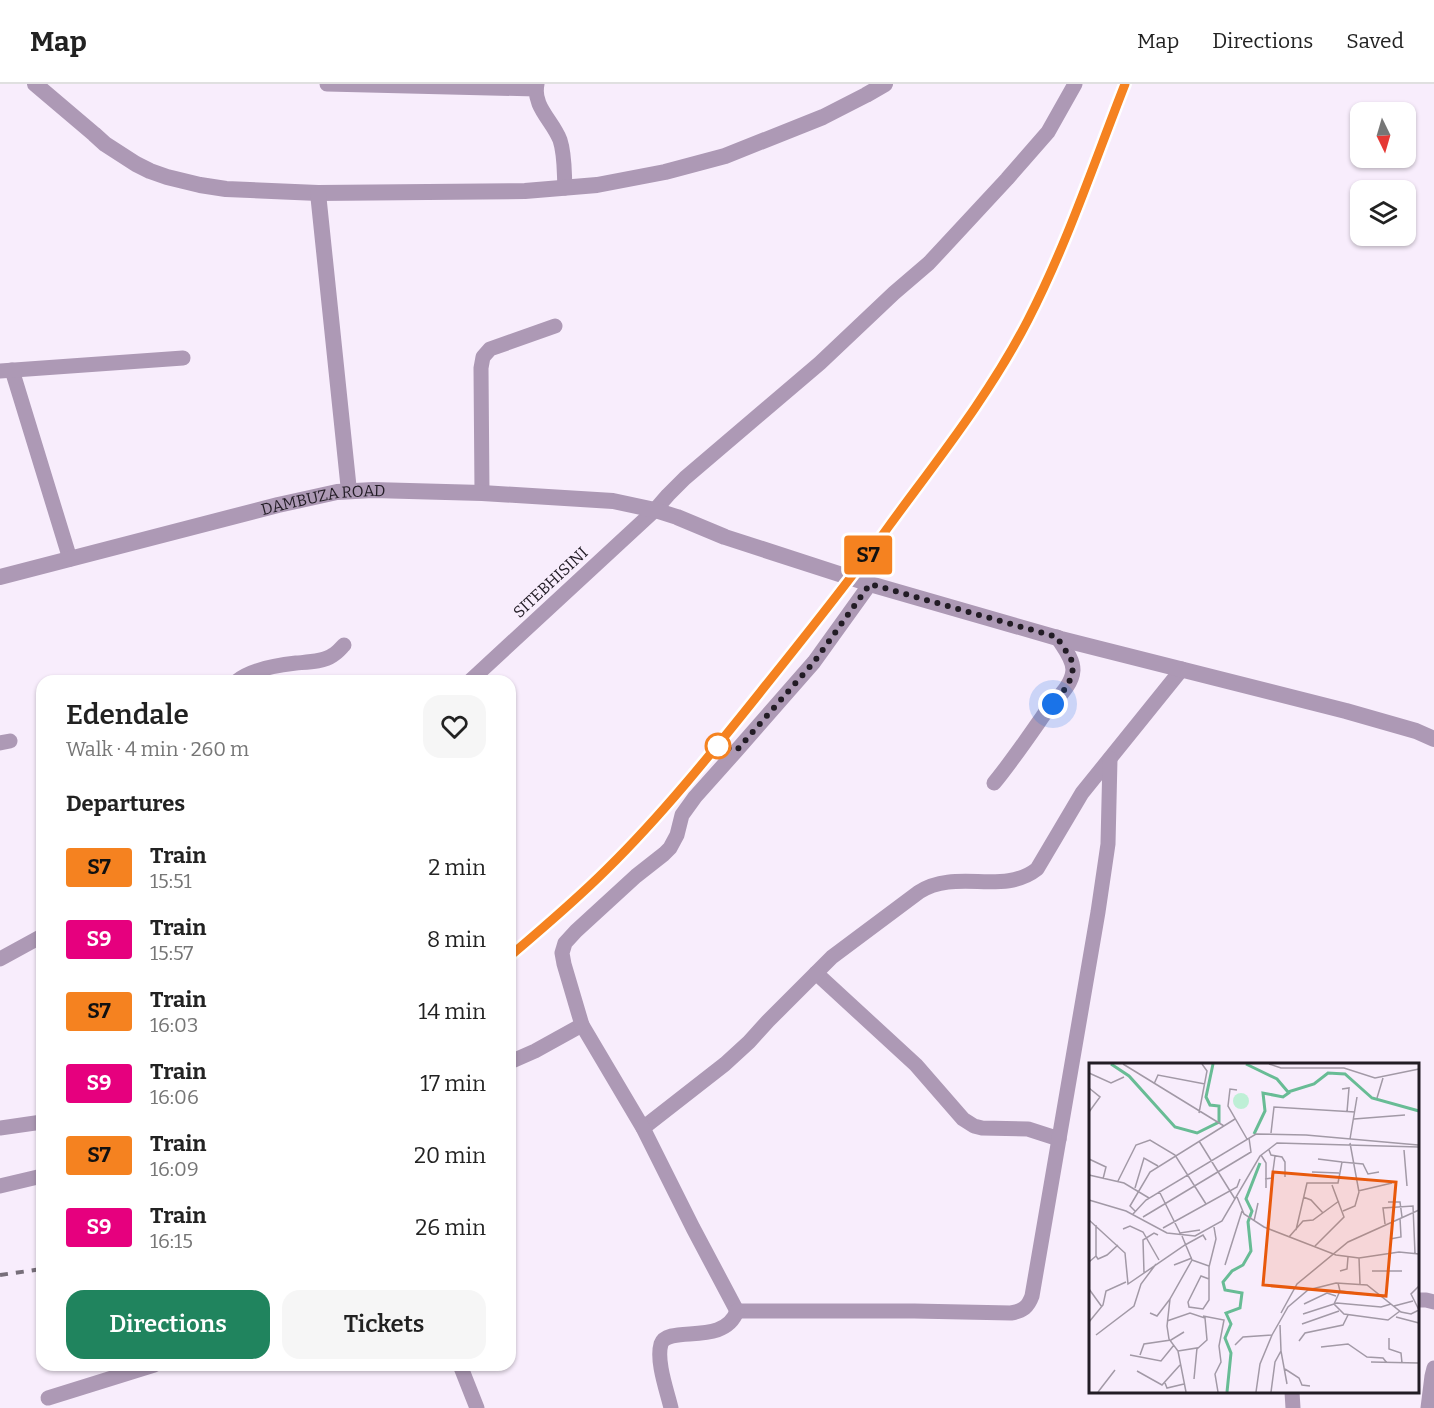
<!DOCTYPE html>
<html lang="en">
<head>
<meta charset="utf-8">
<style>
  body { margin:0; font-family:Bitter,serif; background:#f6f6f6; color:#222; height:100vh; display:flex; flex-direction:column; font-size:22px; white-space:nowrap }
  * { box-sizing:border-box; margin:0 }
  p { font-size:20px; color:#767676 }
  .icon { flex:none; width:33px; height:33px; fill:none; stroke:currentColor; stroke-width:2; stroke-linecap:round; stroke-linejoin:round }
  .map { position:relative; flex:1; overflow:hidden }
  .drawer { position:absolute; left:36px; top:591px; width:480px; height:696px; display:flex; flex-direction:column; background:#fff; border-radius:18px; box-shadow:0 2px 4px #0004 }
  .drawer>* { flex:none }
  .badge { padding:0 12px; border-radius:4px; font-size:21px; line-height:39px }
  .needle { width:39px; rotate:175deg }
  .controls { position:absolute; left:1350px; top:18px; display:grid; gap:12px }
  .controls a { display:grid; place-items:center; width:66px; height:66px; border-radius:12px; background:#fff; box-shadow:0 2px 4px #0004; font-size:30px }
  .you { position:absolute; width:30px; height:30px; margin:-15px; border:4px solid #fff; border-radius:50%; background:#1a73e8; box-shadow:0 0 0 9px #1a73e833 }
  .map>.badge { position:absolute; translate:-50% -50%; box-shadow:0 0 0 3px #fff }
  h2 { padding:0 30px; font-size:22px; line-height:54px }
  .round { display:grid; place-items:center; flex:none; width:63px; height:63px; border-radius:18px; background:#f6f6f6 }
  .overview { display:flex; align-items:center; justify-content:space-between; height:102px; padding:0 30px }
  h1 { font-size:28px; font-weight:600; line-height:45px }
  .cta { display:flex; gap:12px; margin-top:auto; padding:12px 30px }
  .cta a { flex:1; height:69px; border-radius:18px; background:#20845e; color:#fff; font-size:24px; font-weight:600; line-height:69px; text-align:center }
  .cta a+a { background:#f6f6f6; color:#222 }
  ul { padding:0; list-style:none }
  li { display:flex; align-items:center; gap:18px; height:72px; padding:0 30px }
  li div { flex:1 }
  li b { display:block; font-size:22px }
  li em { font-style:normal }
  li .badge { min-width:66px; font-weight:700; text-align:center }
  header { display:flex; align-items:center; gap:36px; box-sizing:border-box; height:84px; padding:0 30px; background:#fff; border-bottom:2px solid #e0e0e0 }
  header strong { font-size:28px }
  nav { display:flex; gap:33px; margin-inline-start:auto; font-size:21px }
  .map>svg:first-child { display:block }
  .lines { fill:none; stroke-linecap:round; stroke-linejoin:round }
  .minor { stroke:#ad99b5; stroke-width:15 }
  .tertiary { stroke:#ad99b5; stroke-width:16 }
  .rail { stroke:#776f7a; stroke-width:4; stroke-dasharray:8 8; stroke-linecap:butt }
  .line-casing { stroke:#fff; stroke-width:14 }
  .line { stroke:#f58220; stroke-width:9 }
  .walk { stroke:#221c25; stroke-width:6; stroke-dasharray:0 10.8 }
  .stop-dot { fill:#fff; stroke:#f58220; stroke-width:3 }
  .labels { text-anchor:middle; stroke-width:4.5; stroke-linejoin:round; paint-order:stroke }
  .street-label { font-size:16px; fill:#221c25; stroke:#f8edfc }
  .inset-river { fill:none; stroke:#68bc95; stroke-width:3 }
  .inset-road { fill:none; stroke:#a299a6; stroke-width:1.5 }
  .view { fill:#e8590c; fill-opacity:0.15; stroke:#e8590c; stroke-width:3 }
  .inset-edge { fill:none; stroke:#221c25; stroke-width:3 }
</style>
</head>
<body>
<header>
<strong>Map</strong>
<nav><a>Map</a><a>Directions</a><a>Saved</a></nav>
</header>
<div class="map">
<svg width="1434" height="1324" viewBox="0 0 1434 1324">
  <rect width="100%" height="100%" fill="#f8edfc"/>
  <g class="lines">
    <g class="minor">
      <path d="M 327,0 L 536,5"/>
      <path d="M 537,0 C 532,22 553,37 560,56 C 565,71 564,88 565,104"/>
      <path d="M 12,286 L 70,475"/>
      <path d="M 0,287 L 183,274"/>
      <path d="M 482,409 L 481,284 L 483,273 L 490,265 L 555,242"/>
      <path d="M 237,597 C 252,585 277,581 296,579 C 308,578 323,578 333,571 C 337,569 341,564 344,561"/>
      <path d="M 470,597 L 655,426 L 668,411 L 685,394 L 820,279 L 894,209 L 929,179 L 1007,95 L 1048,48 L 1075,0"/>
      <path d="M 0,659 L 10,657"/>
      <path d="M 994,699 C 1012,677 1027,655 1043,632 C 1052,618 1072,604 1073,586 C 1073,574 1063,563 1057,553"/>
      <path d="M 0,875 L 42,852"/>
      <path d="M 816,889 L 916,981 L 963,1035 L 974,1042 L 982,1044 L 1028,1045 L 1059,1055"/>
      <path d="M 510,978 L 535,967 L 582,941"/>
      <path d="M 0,1044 L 42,1038"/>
      <path d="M 643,1044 L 725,980 L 749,958 L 768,937 L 832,873 L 919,808 C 957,784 1003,812 1037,785 L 1082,709 L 1182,585"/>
      <path d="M 0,1102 L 42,1092"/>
      <path d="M 1418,1216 L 1426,1216 L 1434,1218"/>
      <path d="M 737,1227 L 693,1144 L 643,1044 L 582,941 L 564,880 L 562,869 L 565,859 L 576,847 L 636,792 L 664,770 L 670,764 L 677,751 L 682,731 L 695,713 L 737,666 L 814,578 L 870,500"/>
      <path d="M 737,1227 L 914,1227 L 1011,1229 C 1023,1227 1028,1223 1032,1212 L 1098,828 L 1108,760 L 1110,675"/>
      <path d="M 460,1281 L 477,1324"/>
      <path d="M 1292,1308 L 1293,1324"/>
      <path d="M 48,1314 L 154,1281"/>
      <path d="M 671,1324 C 667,1307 656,1277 661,1260 C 668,1240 724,1263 737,1227"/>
      <path d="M 1428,1324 L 1432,1292 L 1434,1284"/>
    </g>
    <g class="tertiary">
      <path d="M 35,0 L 94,50 L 105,60 L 136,80 L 150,87 L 167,93 L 200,101 L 226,105 L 318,109 L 525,107 L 597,101 L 665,88 L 725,72 L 823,33 L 866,11 L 885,0"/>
      <path d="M 318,109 L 349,407"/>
      <path id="s1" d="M 0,493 L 278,421 L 337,408 L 373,406 L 482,409 L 613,417 L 655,426 L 677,433 L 725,453 L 870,500 L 1061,555 L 1346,627 L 1416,647 L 1434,655"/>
    </g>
    <g class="rail">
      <path d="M 510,872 C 555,835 597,796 637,754 C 685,703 729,647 773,592 C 811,544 850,496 886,447 C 936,378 990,312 1028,236 C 1067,160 1094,79 1125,0"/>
      <path d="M 0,1191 L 42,1185"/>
    </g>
  </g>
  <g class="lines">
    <defs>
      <path id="line" d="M 510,872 C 543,844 576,816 607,785 C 666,727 718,661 770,596 C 810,546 851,495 889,442 C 938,375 990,310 1028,236 C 1067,160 1094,79 1125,0"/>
    </defs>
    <use href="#line" class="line-casing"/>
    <use href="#line" class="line"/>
    <path class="walk" d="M 718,662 L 737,666 L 814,578 L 870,500 L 1057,553 C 1061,560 1066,567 1070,573 C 1079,591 1063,608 1053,620"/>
  </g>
  <circle class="stop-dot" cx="718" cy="662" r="12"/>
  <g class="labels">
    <g class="street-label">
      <text dy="6" stroke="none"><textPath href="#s1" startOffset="333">DAMBUZA ROAD</textPath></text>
      <text transform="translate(550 498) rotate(-43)" y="6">SITEBHISINI</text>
    </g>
  </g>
  <g transform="translate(1089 979)">
    <rect width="330" height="330" fill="#f8edfc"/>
    <path d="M144 38a8 8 0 1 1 16 0a8 8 0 1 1-16 0Z" fill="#beefd6"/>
    <path class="inset-river" d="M 22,1 L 40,13 L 86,64 L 108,70 L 130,59 L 130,43 L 121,42 L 117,34 L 124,1M 157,1 L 188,16 L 199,29 L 225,21 L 239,10 L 256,11 L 283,35 L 330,48M 165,71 L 176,48 L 174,30 L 194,34 L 201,29M 138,329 L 142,290 L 136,275 L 142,261 L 137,250 L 151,245 L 153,230 L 136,227 L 134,219 L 143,208 L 154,202 L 162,188 L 159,159 L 163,148 L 157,136 L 171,100"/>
    <path class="inset-road" d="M 34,1 L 135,63M 180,1 L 192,5 L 255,5 L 286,15 L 330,6M 0,10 L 22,20 L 35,14M 65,21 L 69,12 L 116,21M 0,25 L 11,34 L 0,49M 253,26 L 260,25 L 258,49M 148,27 L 141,26 L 139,43 L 158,76M 288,35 L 294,15M 110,50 L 118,8 L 113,1M 265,56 L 316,52M 182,70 L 185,44 L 266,49M 261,76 L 268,34M 110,78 L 146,136M 180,87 L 182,92 L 193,94 L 196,99 L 196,114M 315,87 L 318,123M 172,92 L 177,100 L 177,125M 0,96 L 17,104 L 14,116M 229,96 L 253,99M 223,109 L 250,110M 0,112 L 35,120 L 60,135M 176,116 L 183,115 L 186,93M 29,118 L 47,82 L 61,77 L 86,92 L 117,141M 46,125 L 55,95 L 69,103M 70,128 L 91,170 L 111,167M 269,128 L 303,120M 148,134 L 155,151 L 175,164 L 247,192 L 270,195 L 310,189 L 330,191M 214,134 L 222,137 L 234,150M 0,137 L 37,148 L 78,170 L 106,173 L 133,158 L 171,93 L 188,80 L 330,84M 299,139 L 311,139 L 313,154M 46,148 L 41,143 L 61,109 L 146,56M 254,148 L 266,143 L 270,129 L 261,80M 44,151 L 57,137 L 167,71 L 217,72 L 329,82M 54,154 L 162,89 L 160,75M 0,157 L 36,190 L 39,221 L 96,182 L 114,172 L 117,177M 165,158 L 169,140M 296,161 L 294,145 L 324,143 L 326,191M 74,165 L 148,124 L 151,116M 34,166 L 41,163 L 54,169 L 70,197M 207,167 L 218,120 L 249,120 L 253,99 L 274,101 L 279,111 L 290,109M 93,173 L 103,197 L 81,236 L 78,263 L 80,276 L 89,288 L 97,329M 200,174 L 214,158 L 224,157 L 250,138M 301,176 L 312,174 L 311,155M 226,183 L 255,154 L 243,122M 7,193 L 9,196 L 18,192 L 29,182M 270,195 L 271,221M 103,197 L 120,203 L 120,237 L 114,246 L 100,244 L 99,239 L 112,213 L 120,216M 0,199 L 7,193 L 7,162M 85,202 L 103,195M 136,202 L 153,148M 120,204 L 127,176 L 125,164M 251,208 L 258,206 L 259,194M 283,208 L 313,208M 55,210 L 54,177 L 65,170 L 69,172M 249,220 L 251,228 L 245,241 L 255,251 L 299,257 L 311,248M 0,226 L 13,244M 251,228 L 293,233M 215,241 L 238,230 L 247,233M 305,243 L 324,238M 330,247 L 322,231 L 330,223M 61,250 L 68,253 L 81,236M 192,250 L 208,221 L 259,179 L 330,147M 214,251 L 248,240 L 292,244 L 302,241M 114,253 L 135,257 L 130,283 L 132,299 L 126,311 L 129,329M 307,254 L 330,260M 78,258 L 101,250 L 116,255 L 118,277 L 108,286M 0,259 L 14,242 L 17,228 L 37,219M 213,261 L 250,248M 191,262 L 192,288M 7,272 L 45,243 L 52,221 L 67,201M 300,275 L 300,286 L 312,290 L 313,300M 210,278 L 216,270 L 254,262 L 259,252M 146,282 L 154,274 L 183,272M 232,284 L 259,281 L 278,294 L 294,295 L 298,300M 89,288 L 108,285 L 105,316M 41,292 L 72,298 L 85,282M 51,292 L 55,281 L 82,277 L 95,269M 282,299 L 330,300M 196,306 L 210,315 L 213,322 L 221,323M 48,308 L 73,322 L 91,302M 76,320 L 78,325 L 95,321M 9,329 L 26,307M 167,329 L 171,301 L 183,272 L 199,244 L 219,227 L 247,220 L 278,222 L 312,249 L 322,251 L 330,247M 182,329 L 186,299 L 192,288 L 198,321"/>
    <path class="view" d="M 184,109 L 307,119 L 297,233 L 174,222 Z"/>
    <rect width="330" height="330" class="inset-edge"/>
  </g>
</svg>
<div class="controls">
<a><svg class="needle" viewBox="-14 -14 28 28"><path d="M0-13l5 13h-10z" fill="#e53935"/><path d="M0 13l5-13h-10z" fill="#767676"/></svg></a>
<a><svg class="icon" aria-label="layers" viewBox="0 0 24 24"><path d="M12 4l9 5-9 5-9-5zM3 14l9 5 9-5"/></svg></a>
</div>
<div class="you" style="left:1053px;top:620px"></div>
<b class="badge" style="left:868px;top:471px;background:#f58220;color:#111">S7</b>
<section class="drawer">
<div class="overview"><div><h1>Edendale</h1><p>Walk · 4 min · 260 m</p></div><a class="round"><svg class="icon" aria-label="heart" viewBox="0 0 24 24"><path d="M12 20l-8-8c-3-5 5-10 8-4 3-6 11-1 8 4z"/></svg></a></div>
<h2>Departures</h2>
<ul>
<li><span class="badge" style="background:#f58220;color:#111">S7</span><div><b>Train</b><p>15:51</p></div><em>2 min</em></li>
<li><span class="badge" style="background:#e6007e;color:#fff">S9</span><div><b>Train</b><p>15:57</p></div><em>8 min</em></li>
<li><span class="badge" style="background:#f58220;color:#111">S7</span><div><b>Train</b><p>16:03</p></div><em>14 min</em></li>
<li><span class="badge" style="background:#e6007e;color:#fff">S9</span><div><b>Train</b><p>16:06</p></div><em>17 min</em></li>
<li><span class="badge" style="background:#f58220;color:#111">S7</span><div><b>Train</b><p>16:09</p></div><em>20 min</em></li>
<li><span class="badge" style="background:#e6007e;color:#fff">S9</span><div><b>Train</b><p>16:15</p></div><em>26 min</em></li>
</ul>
<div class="cta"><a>Directions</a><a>Tickets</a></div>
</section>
</div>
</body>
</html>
